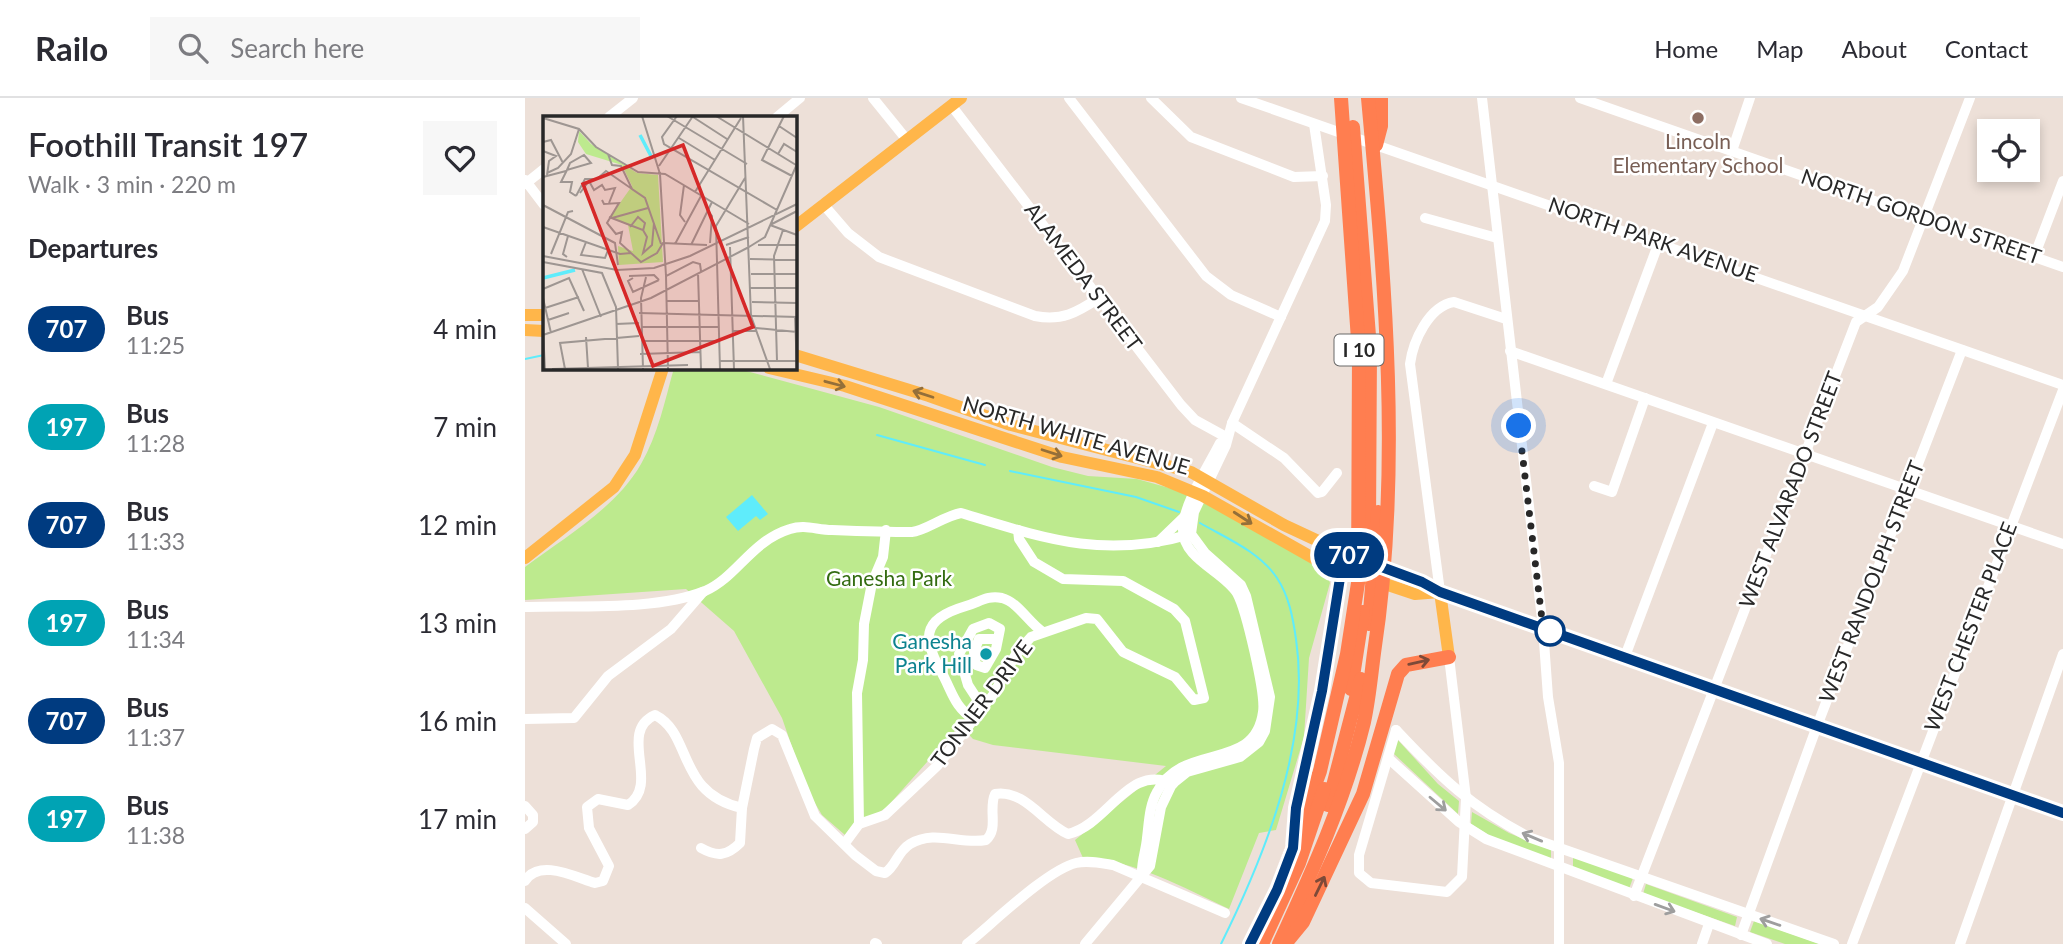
<!DOCTYPE html>
<html lang="en">
<head>
<meta charset="utf-8">
<style>
  body { margin:0; font-family:Lato,sans-serif; background:#f7f7f7; color:#2b2b33; height:100vh; display:flex; flex-direction:column; font-size:26px; white-space:nowrap }
  * { box-sizing:border-box; margin:0 }
  p { font-size:23px; color:#7c7c81 }
  .icon { flex:none; width:38px; height:38px; fill:none; stroke:currentColor; stroke-width:2; stroke-linecap:round; stroke-linejoin:round }
  .map { position:relative; flex:1; overflow:hidden }
  .details { display:flex; flex-direction:column; background:#fff; width:525px }
  .details>* { flex:none }
  .badge { padding:0 14px; border-radius:23px; font-size:24px; line-height:46px }
  .buttons { position:absolute; left:1452px; top:21px; display:grid; gap:14px }
  .buttons a { display:grid; place-items:center; width:63px; height:63px; border-radius:0px; background:#fff; box-shadow:0 4px 10px #0003; font-size:35px }
  .you { position:absolute; width:35px; height:35px; margin:-18px; border:5px solid #fff; border-radius:50%; background:#1a73e8; box-shadow:0 0 0 10px #1a73e833 }
  .map>.badge { position:absolute; translate:-50% -50%; box-shadow:0 0 0 4px #fff }
  h2 { padding:0 28px; font-size:26px; line-height:63px }
  .round { display:grid; place-items:center; flex:none; width:74px; height:74px; border-radius:0px; background:#f7f7f7 }
  .head { display:flex; align-items:center; justify-content:space-between; height:119px; padding:0 28px }
  h1 { font-size:33px; font-weight:600; line-height:52px }
  ul { padding:0; list-style:none }
  li { display:flex; align-items:center; gap:21px; height:98px; padding:0 28px }
  li div { flex:1 }
  li b { display:block; font-size:26px }
  li em { font-style:normal }
  li .badge { min-width:77px; font-weight:700; text-align:center }
  header { display:flex; align-items:center; gap:42px; box-sizing:border-box; height:98px; padding:0 35px; background:#fff; border-bottom:2px solid #e1e1e2 }
  header strong { font-size:33px }
  nav { display:flex; gap:38px; margin-inline-start:auto; font-size:24px }
  .search { width:490px; height:63px; background:#f7f7f7; display:flex; align-items:center; gap:18px; box-sizing:border-box; padding:0 24px; border-radius:0px; color:#7c7c81; font-size:26px }
  main { display:flex; flex:1; min-height:0 }
  .map>svg:first-child { display:block }
  .green { fill:#bdea8e }
  .water { fill:#5fecfb }
  .lines { fill:none; stroke-linecap:round; stroke-linejoin:round }
  .stream { stroke:#5fecfb; stroke-width:2 }
  .minor { stroke:#fff; stroke-width:10 }
  .major { stroke:#ffb64a; stroke-width:12 }
  .highway { stroke:#ff7e50; stroke-width:14 }
  .oneway { stroke:#946f39 }
  .oneway2 { stroke:#7e4a38 }
  .oneway3 { stroke:#9e9e9e }
  .line-casing { stroke:#fff; stroke-width:16 }
  .line { stroke:#003b80; stroke-width:10 }
  .walk { stroke:#282828; stroke-width:7; stroke-dasharray:0 12.6 }
  .education-dot { fill:#8d6e63; stroke:#fff; stroke-width:2.5 }
  .stop-dot { fill:#fff; stroke:#003b80; stroke-width:3.5 }
  .culture-dot { fill:#0f9aa8; stroke:#fff; stroke-width:2.5 }
  .labels { text-anchor:middle; stroke-width:5; stroke-linejoin:round; paint-order:stroke }
  .shield { fill:#fff; stroke:#686868; stroke-width:2 }
  .shield-label { font-size:19px; font-weight:bold; fill:#282828 }
  .education-label { font-size:21px; fill:#785e54; stroke:#fff }
  .street-label { font-size:21px; fill:#282828; stroke:#fff }
  .park-label { font-size:21px; fill:#346c12; stroke:#fff }
  .culture-label { font-size:21px; fill:#0d838f; stroke:#fff; text-anchor:end }
  .inset-river { fill:none; stroke:#5fecfb; stroke-width:3.5 }
  .inset-road { fill:none; stroke:#9e9692; stroke-width:2 }
  .view { fill:#d62828; fill-opacity:0.15; stroke:#d62828; stroke-width:3.5 }
  .inset-edge { fill:none; stroke:#282828; stroke-width:3.5 }
</style>
</head>
<body>
<header>
<strong>Railo</strong>
<div class="search"><svg class="icon" aria-label="search" viewBox="0 0 24 24"><circle cx="10" cy="10" r="6"/><path d="M15 15l6 6"/></svg>Search here</div>
<nav><a>Home</a><a>Map</a><a>About</a><a>Contact</a></nav>
</header>
<main>
<section class="details">
<div class="head"><div><h1>Foothill Transit 197</h1><p>Walk · 3 min · 220 m</p></div><a class="round"><svg class="icon" aria-label="heart" viewBox="0 0 24 24"><path d="M12 20l-8-8c-3-5 5-10 8-4 3-6 11-1 8 4z"/></svg></a></div>
<h2>Departures</h2>
<ul>
<li><span class="badge" style="background:#003b80;color:#fff">707</span><div><b>Bus</b><p>11:25</p></div><em>4 min</em></li>
<li><span class="badge" style="background:#00a3b4;color:#fff">197</span><div><b>Bus</b><p>11:28</p></div><em>7 min</em></li>
<li><span class="badge" style="background:#003b80;color:#fff">707</span><div><b>Bus</b><p>11:33</p></div><em>12 min</em></li>
<li><span class="badge" style="background:#00a3b4;color:#fff">197</span><div><b>Bus</b><p>11:34</p></div><em>13 min</em></li>
<li><span class="badge" style="background:#003b80;color:#fff">707</span><div><b>Bus</b><p>11:37</p></div><em>16 min</em></li>
<li><span class="badge" style="background:#00a3b4;color:#fff">197</span><div><b>Bus</b><p>11:38</p></div><em>17 min</em></li>
</ul>
</section>
<div class="map">
<svg width="1538" height="846" viewBox="0 0 1538 846">
  <rect width="100%" height="100%" fill="#ede0d8"/>
  <g class="green">
    <path d="M 149,270 L 210,270 L 354,309 L 527,369 L 563,378 L 612,381 L 648,391 L 703,416 L 801,474 L 805,485 L 784,560 L 779,639 L 751,732 L 734,735 L 704,811 C 657,789 610,762 558,760 L 550,742 L 641,668 L 468,647 L 448,641 L 435,627 L 362,709 L 320,737 L 297,717 L 282,692 L 257,620 L 209,533 L 161,491 L 0,502 L 0,469 C 40,439 91,410 116,366 C 133,337 140,302 149,270 Z"/>
    <path d="M 872,641 L 913,686 L 934,703 L 933,716 L 868,655 Z"/>
    <path d="M 947,714 L 984,735 L 1026,752 L 1026,763 L 967,739 L 946,726 Z"/>
    <path d="M 1048,759 L 1108,780 L 1104,791 L 1048,770 Z"/>
    <path d="M 1121,786 L 1212,819 L 1210,828 L 1118,796 Z"/>
    <path d="M 1229,823 L 1295,846 L 1260,846 L 1225,834 Z"/>
  </g>
  <path class="water" d="M 227,397 L 243,416 L 235,422 L 231,418 L 213,433 L 201,419 Z"/>
  <g class="lines">
    <g class="stream">
      <path d="M 0,261 L 19,257"/>
      <path d="M 352,337 L 460,367"/>
      <path d="M 485,373 L 611,399 L 654,414"/>
      <path d="M 675,425 C 701,440 735,454 752,480 C 764,498 768,520 771,541 C 786,643 741,755 696,846"/>
    </g>
    <g class="minor">
      <path d="M 348,0 L 382,42"/>
      <path d="M 544,0 L 681,178 L 706,197 L 756,219"/>
      <path d="M 626,0 L 666,39 L 769,79 L 798,78"/>
      <path d="M 716,0 L 1538,287"/>
      <path d="M 957,0 L 1018,530 L 1023,599 L 1034,665 L 1034,846"/>
      <path d="M 1055,0 L 1538,169"/>
      <path d="M 426,7 L 656,307 L 670,322 L 701,339"/>
      <path d="M 84,19 L 108,0"/>
      <path d="M 252,19 L 275,0"/>
      <path d="M 1207,53 L 1225,0"/>
      <path d="M 0,82 L 19,107"/>
      <path d="M 0,86 L 19,71"/>
      <path d="M 298,106 L 323,135 L 354,159 L 510,218 C 537,223 551,215 574,200"/>
      <path d="M 900,120 L 972,140"/>
      <path d="M 1509,159 L 1538,83"/>
      <path d="M 981,221 L 929,204 C 904,208 888,243 885,266 L 915,494 L 1538,715"/>
      <path d="M 985,253 L 1538,446"/>
      <path d="M 1081,286 L 1134,144"/>
      <path d="M 707,325 L 759,360 L 793,395 L 797,394 L 812,375"/>
      <path d="M 1069,388 L 1087,394 L 1120,300"/>
      <path d="M 633,444 L 660,418"/>
      <path d="M 0,509 C 54,507 130,513 180,493 C 212,479 226,443 265,431 C 280,426 292,432 307,432 C 333,433 360,434 387,434 C 400,433 419,418 436,415 C 518,440 579,462 666,436"/>
      <path d="M 1099,561 L 1188,325"/>
      <path d="M 458,610 L 443,587 L 434,556 L 448,531 L 464,525 L 475,531 L 471,551 L 460,570 L 451,567 L 449,554 L 454,541 L 472,541"/>
      <path d="M 0,621 L 49,620 L 83,578 L 146,531 L 178,494"/>
      <path d="M 449,622 C 430,608 429,599 419,579 C 398,541 394,522 441,508 C 455,504 462,497 477,500 C 493,504 504,525 518,534"/>
      <path d="M 871,632 C 915,679 947,710 1006,740 L 1309,846"/>
      <path d="M 871,632 L 834,757 L 834,775 L 846,785 L 922,794 L 937,779 L 941,700 L 924,559"/>
      <path d="M 863,660 L 934,724 L 961,741 L 1242,846"/>
      <path d="M 0,708 L 8,717 L 8,724 L 0,731"/>
      <path d="M 334,726 L 332,595 L 338,562 L 339,526 L 347,485 L 358,459 L 361,432"/>
      <path d="M 320,745 L 334,726 L 360,717 L 413,667 L 468,597 L 491,556 L 506,539 L 561,520 L 572,521 L 598,554 L 650,579 L 669,602 L 679,600 L 660,523 L 649,511 L 598,483 L 538,481 L 509,464 L 494,441 L 493,432"/>
      <path d="M 176,750 C 192,759 202,758 215,745 L 217,710 L 229,651 L 232,640 L 247,631 L 257,637 L 290,718 L 330,757 L 351,773 L 360,775 C 371,768 372,754 385,746 C 410,731 435,747 461,742 C 474,731 463,711 470,696 C 500,691 518,725 543,736 C 583,727 604,664 648,686"/>
      <path d="M 617,777 C 616,764 621,753 622,740 C 624,725 624,708 632,694 C 658,643 730,675 738,614 C 741,596 721,511 712,495 C 698,473 658,461 658,432 C 657,408 684,367 695,345"/>
      <path d="M 0,783 C 14,760 50,779 70,785 L 78,783 L 84,768 L 64,730 L 62,709 L 73,701 L 103,707 C 136,686 92,634 130,617 C 168,636 151,695 217,710"/>
      <path d="M 1109,798 L 1331,224 L 1353,209 L 1378,173 L 1445,0"/>
      <path d="M 0,810 L 41,846"/>
      <path d="M 1216,837 L 1292,628 L 1437,252"/>
      <path d="M 350,845 L 352,846"/>
      <path d="M 442,846 C 467,826 522,772 551,765 C 563,762 576,765 588,767 L 700,815"/>
      <path d="M 560,846 L 625,768 L 636,709 L 647,686 L 662,674 L 715,659 L 734,644 L 740,633 L 745,599 L 721,498 L 716,487 L 680,455 L 666,436 L 669,414 L 701,347 L 707,325 L 800,123 L 801,107 L 789,26"/>
      <path d="M 1177,846 L 1184,826"/>
      <path d="M 1327,846 L 1538,292"/>
      <path d="M 1435,846 L 1538,556"/>
    </g>
    <g class="major">
      <path d="M 270,129 L 436,0"/>
      <path d="M 0,217 L 19,217"/>
      <path d="M 0,232 L 19,233"/>
      <path d="M 270,257 L 404,298 L 486,327 L 666,374 L 759,427 L 819,455 L 897,484 L 914,494"/>
      <path d="M 244,270 L 320,288 L 537,359 L 632,379 L 678,398 L 797,465 L 890,496 L 915,494"/>
      <path d="M 0,460 L 89,389 L 110,357 L 138,270"/>
      <path d="M 915,494 L 924,559"/>
    </g>
    <g class="highway">
      <path d="M 828,29 L 845,251 L 844,427"/>
      <path d="M 851,47 L 856,28 L 856,0"/>
      <path d="M 844,526 L 853,414"/>
      <path d="M 826,591 L 838,514"/>
      <path d="M 803,707 L 836,581"/>
      <path d="M 769,732 L 771,710 L 797,593 L 819,455"/>
      <path d="M 725,846 L 752,792 L 795,673 L 822,556 L 833,485 L 834,256 L 816,0"/>
      <path d="M 737,846 L 774,765 L 799,691"/>
      <path d="M 754,846 C 787,774 820,702 839,624 C 844,601 846,578 849,555 C 877,372 860,184 843,0"/>
      <path d="M 760,846 L 778,824 L 838,696 L 873,576 L 881,567 L 924,559"/>
    </g>
  </g>
  <defs><path id="oneway-shaft" d="M-6 0H5M1.5-3L5.5 0L1.5 3" fill="none" stroke-width="1.6" stroke-linecap="round" stroke-linejoin="round" transform="scale(1.75)"/></defs>
  <g class="oneway">
    <use href="#oneway-shaft" transform="translate(310 286) rotate(15)"/>
    <use href="#oneway-shaft" transform="translate(398 296) rotate(-162)"/>
    <use href="#oneway-shaft" transform="translate(527 355) rotate(18)"/>
    <use href="#oneway-shaft" transform="translate(718 420) rotate(33)"/>
  </g>
  <g class="oneway2">
    <use href="#oneway-shaft" transform="translate(894 564) rotate(-13)"/>
    <use href="#oneway-shaft" transform="translate(795 788) rotate(-64)"/>
  </g>
  <g class="oneway3">
    <use href="#oneway-shaft" transform="translate(913 706) rotate(40)"/>
    <use href="#oneway-shaft" transform="translate(1007 739) rotate(-157)"/>
    <use href="#oneway-shaft" transform="translate(1140 810) rotate(20)"/>
    <use href="#oneway-shaft" transform="translate(1245 824) rotate(-161)"/>
  </g>
  <g class="lines">
    <defs>
      <path id="line" d="M 725,846 L 752,792 L 768,750 L 771,710 L 797,593 L 819,455 L 897,484 L 915,494 L 1538,715"/>
    </defs>
    <use href="#line" class="line-casing"/>
    <use href="#line" class="line"/>
    <path class="walk" d="M 994,328 L 1018,530 L 1030,535 L 1025,533"/>
  </g>
  <circle class="education-dot" cx="1173" cy="20" r="7"/>
  <circle class="stop-dot" cx="1025" cy="533" r="14"/>
  <circle class="culture-dot" cx="461" cy="556" r="7"/>
  <g class="labels">
    <rect class="shield" x="809.5" y="236.5" width="49" height="31" rx="5"/>
    <g class="shield-label">
      <text x="834" y="259">I 10</text>
    </g>
    <g class="education-label">
      <text x="1173" y="51">Lincoln<tspan x="1173" dy="24">Elementary School</tspan></text>
    </g>
    <g class="street-label">
      <text transform="translate(1396 119) rotate(19)" y="7">NORTH GORDON STREET</text>
      <text transform="translate(1128 142) rotate(19)" y="7">NORTH PARK AVENUE</text>
      <text transform="translate(558 179) rotate(53)" y="7">ALAMEDA STREET</text>
      <text transform="translate(551 338) rotate(16)" y="7">NORTH WHITE AVENUE</text>
      <text transform="translate(1266 392) rotate(-69)" y="7">WEST ALVARADO STREET</text>
      <text transform="translate(1347 484) rotate(-69)" y="7">WEST RANDOLPH STREET</text>
      <text transform="translate(1446 529) rotate(-69)" y="7">WEST CHESTER PLACE</text>
      <text transform="translate(457 606) rotate(-53)" y="7">TONNER DRIVE</text>
    </g>
    <g class="park-label">
      <text x="364" y="488">Ganesha Park</text>
    </g>
    <g class="culture-label">
      <text x="447" y="551">Ganesha<tspan x="447" dy="24">Park Hill</tspan></text>
    </g>
  </g>
  <g transform="translate(18 18)">
    <rect width="254" height="254" fill="#ede0d8"/>
    <path d="M 36,15 L 48,28 L 94,57 L 115,59 L 120,146 L 76,149 L 75,130 L 90,135 L 85,109 L 67,101 L 89,70 L 79,49 L 43,38 L 35,26 Z" fill="#bdea8e"/>
    <path class="inset-river" d="M 97,19 L 108,40M 0,162 L 32,154"/>
    <path class="inset-road" d="M 99,0 L 117,58 L 123,160M 124,0 L 204,48M 134,0 L 119,21 L 121,28 L 234,94M 173,0 L 253,49M 200,0 L 208,200 L 227,253M 241,0 L 219,44 L 249,60M 150,1 L 184,23M 0,2 L 36,13 L 53,31 L 95,56 L 122,58 L 206,108M 236,10 L 254,22M 136,22 L 172,44M 0,26 L 8,24 L 20,47M 0,35 L 13,40 L 6,45 L 4,59M 65,38 L 69,49 L 78,50 L 89,73 L 102,82 L 118,128M 235,38 L 241,28 L 254,36M 41,39 L 48,47 L 24,54 L 27,47 ZM 116,50 L 150,0M 24,54 L 18,66 L 29,66 L 27,76 L 33,80M 4,57 L 15,52 L 28,38 L 36,13M 0,61 L 23,55M 141,69 L 137,99 L 142,106M 152,76 L 198,2M 37,77 L 46,65 L 51,74 L 59,69 L 62,74 L 72,72 L 66,87M 33,80 L 42,63 L 54,63 L 63,55 L 89,73M 59,84 L 61,88 L 76,87 L 64,107 L 73,118 L 79,116 L 77,127 L 88,137M 0,89 L 72,127 L 75,149M 164,94 L 169,100 L 167,127M 66,101 L 100,114 L 104,121 L 100,137 L 109,129 L 111,107M 69,102 L 105,92M 227,109 L 254,119M 227,109 L 254,95M 0,111 L 77,138 L 88,137 L 98,146 L 114,137 L 120,127 L 164,129M 87,111 L 95,101 L 102,107 L 100,115M 43,126 L 38,139 L 62,142 L 65,134M 132,128 L 158,80M 148,129 L 169,86M 183,129 L 206,121M 215,129 L 254,129M 187,131 L 191,253M 206,131 L 222,121 L 254,48M 8,138 L 25,96 L 30,95M 0,140 L 74,154 L 111,152 L 147,140 L 254,88M 24,141 L 20,138 L 25,120M 207,143 L 254,144M 0,146 L 59,157 L 73,191 L 75,253M 39,153 L 58,201M 155,157 L 158,253M 208,158 L 254,158M 86,160 L 111,159 L 116,164M 90,162 L 85,165 L 90,176 L 116,164M 207,172 L 254,172M 0,173 L 26,162 L 41,195M 0,182 L 8,217M 123,185 L 155,185M 209,186 L 254,187M 2,192 L 36,181M 96,197 L 254,201M 252,201 L 254,253M 5,204 L 26,197M 73,208 L 96,207M 98,211 L 175,211M 213,212 L 254,216M 0,214 L 2,253M 190,215 L 214,215M 0,219 L 108,182 L 206,131M 43,221 L 45,252M 99,225 L 176,225M 97,238 L 157,236M 177,245 L 254,245M 234,245 L 231,140 L 240,114M 9,253 L 145,249M 22,253 L 17,227 L 96,220M 100,253 L 98,182 L 103,161M 125,253 L 123,160 L 150,146 L 157,148 L 158,155M 177,253 L 173,110 L 202,62"/>
    <path class="view" d="M 140,29 L 210,211 L 110,250 L 40,68 Z"/>
    <rect width="254" height="254" class="inset-edge"/>
  </g>
</svg>
<div class="buttons">
<a><svg class="icon" aria-label="locate" viewBox="0 0 24 24"><circle cx="12" cy="12" r="6"/><path d="M12 2v4M12 18v4M2 12h4M18 12h4"/></svg></a>
</div>
<div class="you" style="left:994px;top:328px"></div>
<b class="badge" style="left:824px;top:457px;background:#003b80;color:#fff">707</b>
</div>
</main>
</body>
</html>
